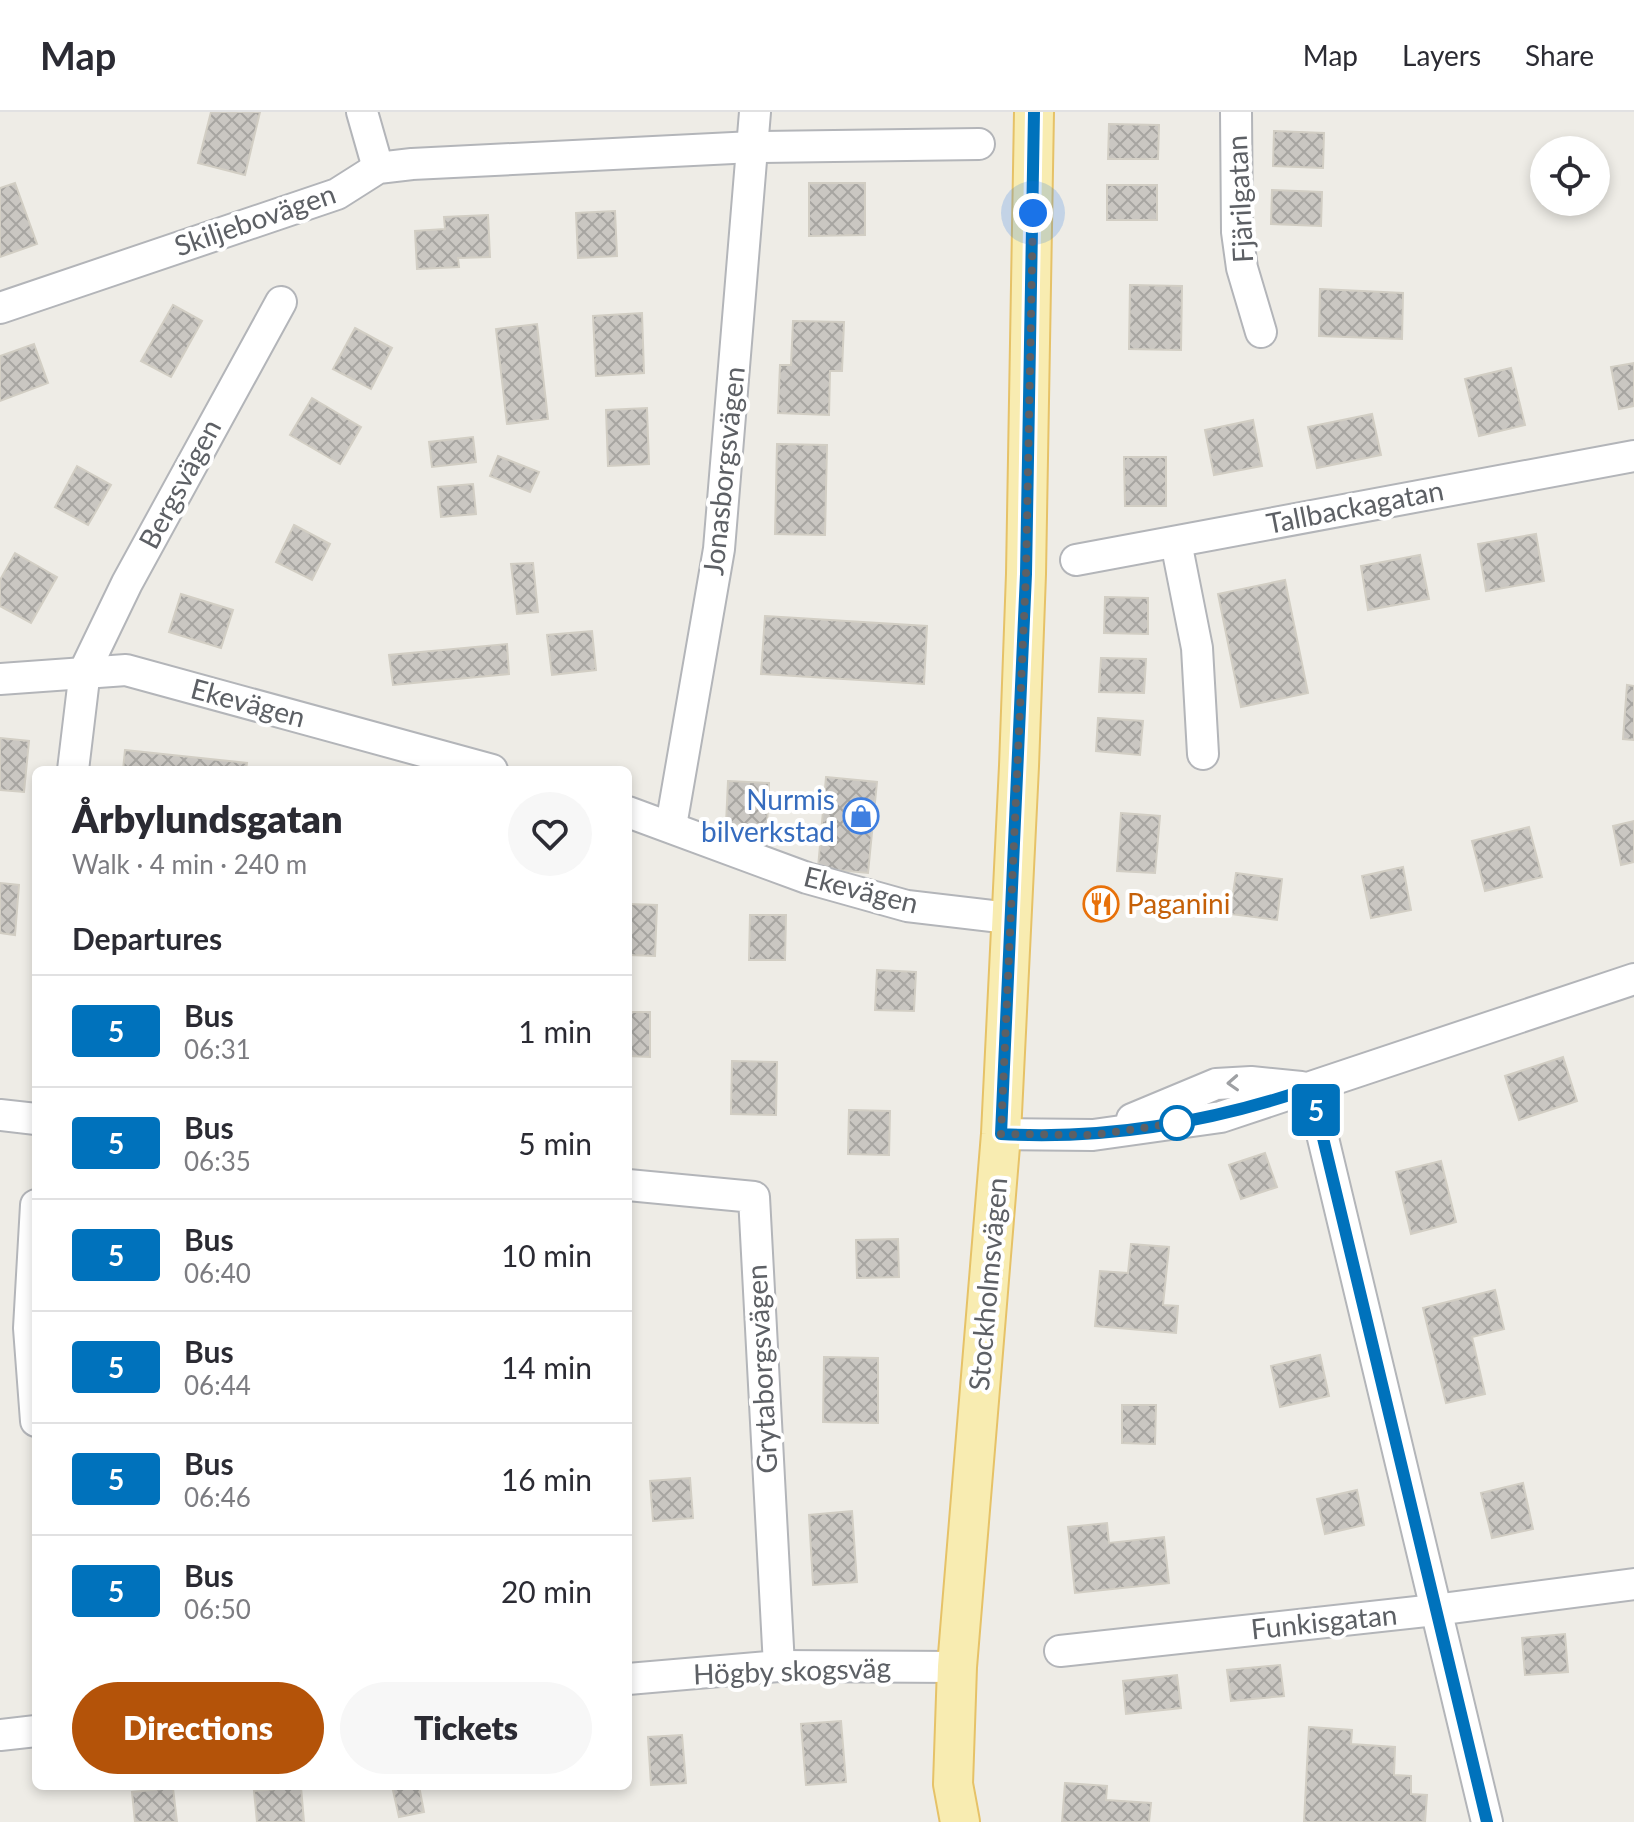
<!DOCTYPE html>
<html lang="en">
<head>
<meta charset="utf-8">
<style>
  body { margin:0; font-family:Lato,sans-serif; background:#f7f7f7; color:#2b2b33; height:100vh; display:flex; flex-direction:column; font-size:30px; white-space:nowrap }
  * { box-sizing:border-box; margin:0 }
  p { font-size:26px; color:#7c7c81 }
  .icon { flex:none; width:44px; height:44px; fill:none; stroke:currentColor; stroke-width:2; stroke-linecap:round; stroke-linejoin:round }
  .map { position:relative; flex:1; overflow:hidden }
  .side { position:absolute; left:32px; top:654px; width:600px; height:1024px; display:flex; flex-direction:column; background:#fff; border-radius:12px; box-shadow:0 4px 12px #0003 }
  .side>* { flex:none }
  .badge { padding:0 16px; border-radius:6px; font-size:28px; line-height:52px }
  .tools { position:absolute; left:1530px; top:24px; display:grid; gap:16px }
  .tools a { display:grid; place-items:center; width:80px; height:80px; border-radius:50%; background:#fff; box-shadow:0 4px 12px #0003; font-size:40px }
  .you { position:absolute; width:40px; height:40px; margin:-20px; border:6px solid #fff; border-radius:50%; background:#1a73e8; box-shadow:0 0 0 12px #1a73e833 }
  .map>.badge { position:absolute; translate:-50% -50%; box-shadow:0 0 0 4px #fff }
  h2 { padding:0 40px; font-size:30px; line-height:72px }
  .round { display:grid; place-items:center; flex:none; width:84px; height:84px; border-radius:42px; background:#f7f7f7 }
  .overview { display:flex; align-items:center; justify-content:space-between; height:136px; padding:0 40px }
  h1 { font-size:38px; font-weight:800; line-height:60px }
  .cta { display:flex; gap:16px; margin-top:auto; padding:16px 40px }
  .cta a { flex:1; height:92px; border-radius:48px; background:#b45309; color:#fff; font-size:32px; font-weight:800; line-height:92px; text-align:center }
  .cta a+a { background:#f7f7f7; color:#2b2b33 }
  ul { padding:0; list-style:none }
  li { display:flex; align-items:center; gap:24px; height:112px; padding:0 40px; border-top:2px solid #e1e1e2 }
  li div { flex:1 }
  li b { display:block; font-size:30px }
  li em { font-style:normal }
  li .badge { min-width:88px; font-weight:700; text-align:center }
  header { display:flex; align-items:center; gap:48px; box-sizing:border-box; height:112px; padding:0 40px; background:#fff; border-bottom:2px solid #e1e1e2 }
  header strong { font-size:38px }
  nav { display:flex; gap:44px; margin-inline-start:auto; font-size:28px }
  .map>svg:first-child { display:block }
  .building { fill:url(#building-cross-hatch); stroke:#d2cec4; stroke-width:2 }
  .lines { fill:none; stroke-linecap:round; stroke-linejoin:round }
  .minor-casing { stroke:#b3b5b9; stroke-width:34 }
  .major-casing { stroke:#e6c267; stroke-width:42 }
  .minor { stroke:#fff; stroke-width:30 }
  .major { stroke:#f8ecb1; stroke-width:38 }
  .oneway { stroke:#9ea0a3 }
  .line-casing { stroke:#fff; stroke-width:18 }
  .line { stroke:#0072bc; stroke-width:12 }
  .walk { stroke:#5d6065; stroke-width:8; stroke-dasharray:0 14.4 }
  .stop-dot { fill:#fff; stroke:#0072bc; stroke-width:4 }
  .labels { text-anchor:middle; stroke-width:8; stroke-linejoin:round; paint-order:stroke }
  .street-label { font-size:28px; fill:#5d6065; stroke:#fff }
  .shop-label { font-size:28px; fill:#366cbe; stroke:#fff; text-anchor:end }
  .food-label { font-size:28px; fill:#c56008; stroke:#fff; text-anchor:start }
</style>
</head>
<body>
<header>
<strong>Map</strong>
<nav><a>Map</a><a>Layers</a><a>Share</a></nav>
</header>
<div class="map">
<svg width="1634" height="1710" viewBox="0 0 1634 1710">
  <defs>
    <pattern id="building-cross-hatch" width="8" height="8" patternUnits="userSpaceOnUse" patternTransform="scale(2)"><rect width="8" height="8" fill="#cac7c2"/><path d="M0 0l8 8M0 8l8-8" fill="none" stroke="#a7a5a1"/></pattern>
  </defs>
  <rect width="100%" height="100%" fill="#eeece6"/>
  <g class="building">
    <path d="M 211,0 L 260,0 L 245,63 L 198,51 Z"/>
    <path d="M 1109,12 L 1159,13 L 1158,47 L 1108,47 Z"/>
    <path d="M 1274,19 L 1324,21 L 1323,56 L 1273,54 Z"/>
    <path d="M 15,71 L 37,132 L 0,145 L 0,76 Z"/>
    <path d="M 809,71 L 865,71 L 865,123 L 809,124 Z"/>
    <rect x="1107" y="73" width="50" height="35"/>
    <path d="M 1272,78 L 1322,80 L 1321,114 L 1271,112 Z"/>
    <path d="M 615,99 L 617,144 L 578,146 L 576,101 Z"/>
    <path d="M 488,103 L 490,145 L 458,146 L 459,155 L 417,157 L 415,119 L 445,117 L 444,105 Z"/>
    <path d="M 1130,173 L 1182,174 L 1181,238 L 1129,237 Z"/>
    <path d="M 1320,177 L 1403,181 L 1402,227 L 1319,224 Z"/>
    <path d="M 173,193 L 202,209 L 171,265 L 141,249 Z"/>
    <path d="M 642,201 L 644,261 L 596,264 L 593,204 Z"/>
    <path d="M 793,209 L 844,210 L 842,259 L 830,259 L 829,303 L 778,301 L 780,253 L 791,253 Z"/>
    <path d="M 537,212 L 548,307 L 507,312 L 496,217 Z"/>
    <path d="M 355,216 L 392,236 L 371,277 L 333,257 Z"/>
    <path d="M 34,232 L 48,271 L 0,289 L 0,244 Z"/>
    <path d="M 1634,251 L 1634,294 L 1619,297 L 1611,255 Z"/>
    <path d="M 1511,256 L 1525,313 L 1479,324 L 1465,267 Z"/>
    <path d="M 312,286 L 361,315 L 340,352 L 290,323 Z"/>
    <path d="M 647,296 L 649,352 L 608,354 L 606,298 Z"/>
    <path d="M 1372,302 L 1381,343 L 1317,356 L 1308,315 Z"/>
    <path d="M 1253,308 L 1262,354 L 1214,363 L 1205,318 Z"/>
    <path d="M 473,325 L 476,350 L 432,355 L 429,330 Z"/>
    <path d="M 777,332 L 827,333 L 825,423 L 775,422 Z"/>
    <path d="M 498,344 L 539,360 L 530,380 L 490,364 Z"/>
    <path d="M 1124,345 L 1166,345 L 1166,394 L 1125,394 Z"/>
    <path d="M 77,354 L 111,373 L 88,413 L 55,395 Z"/>
    <path d="M 473,372 L 476,402 L 441,405 L 438,375 Z"/>
    <path d="M 294,413 L 330,432 L 312,468 L 276,450 Z"/>
    <path d="M 1536,422 L 1544,469 L 1486,479 L 1478,432 Z"/>
    <path d="M 15,441 L 57,465 L 31,511 L 0,494 L 0,468 Z"/>
    <path d="M 1420,443 L 1429,487 L 1368,498 L 1361,454 Z"/>
    <path d="M 533,451 L 538,500 L 517,502 L 511,452 Z"/>
    <path d="M 1285,468 L 1308,581 L 1241,595 L 1218,482 Z"/>
    <path d="M 181,482 L 233,498 L 221,536 L 169,520 Z"/>
    <path d="M 1105,485 L 1148,486 L 1148,522 L 1104,521 Z"/>
    <path d="M 765,504 L 927,514 L 924,572 L 761,562 Z"/>
    <path d="M 592,519 L 596,558 L 552,563 L 547,523 Z"/>
    <path d="M 507,532 L 509,562 L 393,573 L 389,543 Z"/>
    <path d="M 1101,546 L 1146,547 L 1144,581 L 1099,580 Z"/>
    <path d="M 1627,573 L 1634,574 L 1634,628 L 1623,627 Z"/>
    <path d="M 1098,606 L 1143,609 L 1140,643 L 1096,639 Z"/>
    <path d="M 0,626 L 29,629 L 24,680 L 0,678 Z"/>
    <path d="M 125,638 L 247,651 L 246,658 L 123,658 Z"/>
    <path d="M 826,665 L 877,670 L 868,761 L 818,756 Z"/>
    <path d="M 728,669 L 769,671 L 767,714 L 726,712 Z"/>
    <path d="M 1121,701 L 1160,704 L 1155,761 L 1117,759 Z"/>
    <path d="M 1634,709 L 1634,750 L 1621,753 L 1613,714 Z"/>
    <path d="M 1529,715 L 1542,765 L 1485,779 L 1472,729 Z"/>
    <path d="M 1403,755 L 1411,798 L 1371,806 L 1362,764 Z"/>
    <path d="M 1236,761 L 1282,767 L 1277,808 L 1230,802 Z"/>
    <path d="M 0,771 L 19,773 L 15,823 L 0,821 Z"/>
    <path d="M 628,792 L 657,793 L 655,844 L 628,843 Z"/>
    <path d="M 750,803 L 786,803 L 785,848 L 749,848 Z"/>
    <path d="M 877,858 L 916,860 L 914,899 L 875,898 Z"/>
    <path d="M 628,900 L 650,900 L 650,945 L 628,944 Z"/>
    <path d="M 1563,945 L 1577,989 L 1519,1008 L 1505,964 Z"/>
    <path d="M 732,949 L 777,950 L 776,1003 L 731,1002 Z"/>
    <path d="M 849,998 L 890,999 L 889,1043 L 848,1042 Z"/>
    <path d="M 1265,1041 L 1277,1075 L 1241,1087 L 1229,1053 Z"/>
    <path d="M 1441,1049 L 1456,1110 L 1411,1122 L 1396,1060 Z"/>
    <path d="M 898,1127 L 899,1165 L 857,1166 L 856,1128 Z"/>
    <path d="M 1131,1132 L 1169,1135 L 1163,1193 L 1178,1194 L 1176,1221 L 1095,1214 L 1100,1159 L 1128,1161 Z"/>
    <path d="M 1495,1178 L 1504,1217 L 1472,1225 L 1485,1282 L 1446,1291 L 1423,1196 Z"/>
    <path d="M 1320,1243 L 1329,1284 L 1280,1295 L 1271,1254 Z"/>
    <path d="M 824,1245 L 878,1246 L 878,1311 L 823,1310 Z"/>
    <path d="M 1122,1293 L 1156,1293 L 1155,1332 L 1122,1331 Z"/>
    <path d="M 690,1366 L 693,1406 L 653,1409 L 650,1369 Z"/>
    <path d="M 1523,1371 L 1533,1417 L 1492,1426 L 1481,1381 Z"/>
    <path d="M 1357,1378 L 1364,1413 L 1325,1422 L 1317,1387 Z"/>
    <path d="M 852,1399 L 857,1470 L 813,1473 L 809,1403 Z"/>
    <path d="M 1107,1411 L 1109,1431 L 1164,1425 L 1169,1471 L 1075,1481 L 1068,1415 Z"/>
    <path d="M 1565,1522 L 1568,1560 L 1525,1563 L 1522,1526 Z"/>
    <path d="M 1280,1553 L 1284,1584 L 1231,1589 L 1227,1558 Z"/>
    <path d="M 1177,1563 L 1181,1596 L 1126,1602 L 1123,1569 Z"/>
    <path d="M 841,1609 L 846,1670 L 806,1673 L 801,1612 Z"/>
    <path d="M 1309,1615 L 1352,1618 L 1351,1632 L 1395,1635 L 1394,1663 L 1411,1664 L 1411,1682 L 1427,1683 L 1425,1710 L 1304,1710 Z"/>
    <path d="M 682,1623 L 686,1671 L 651,1673 L 648,1625 Z"/>
    <path d="M 1065,1671 L 1107,1674 L 1106,1688 L 1151,1691 L 1149,1710 L 1062,1710 Z"/>
    <path d="M 392,1674 L 419,1674 L 424,1700 L 399,1705 Z"/>
    <path d="M 301,1675 L 304,1710 L 257,1710 L 254,1679 Z"/>
    <path d="M 173,1676 L 177,1710 L 135,1710 L 132,1680 Z"/>
  </g>
  <g class="lines">
    <defs>
      <g id="minor">
        <path d="M 362,0 L 378,56"/>
        <path d="M 1236,0 L 1237,120 L 1242,156 L 1261,220"/>
        <path d="M 0,196 L 337,82 L 378,56 L 412,52 L 753,35 L 979,32"/>
        <path d="M 1176,430 L 1197,536 L 1203,642"/>
        <path d="M 1076,448 L 1634,344"/>
        <path d="M 0,567 L 126,558 L 492,658"/>
        <path d="M 73,658 L 85,558 L 127,471 L 281,190"/>
        <path d="M 628,700 L 807,766 L 907,794 L 1009,806"/>
        <path d="M 671,714 L 719,437 L 755,0"/>
        <path d="M 1311,976 L 1487,1710"/>
        <path d="M 0,1003 L 36,1007"/>
        <path d="M 1132,1007 L 1216,972 L 1251,970 L 1301,975"/>
        <path d="M 1001,1022 L 1093,1023 L 1221,1005 L 1634,867"/>
        <path d="M 628,1073 L 754,1085 L 779,1554"/>
        <path d="M 36,1093 L 29,1216 L 36,1309"/>
        <path d="M 1060,1539 L 1435,1498 L 1634,1472"/>
        <path d="M 628,1567 L 779,1554 L 957,1555"/>
        <path d="M 0,1623 L 36,1619"/>
      </g>
      <path id="major" d="M 960,1710 L 953,1672 L 957,1555 L 1001,1022 L 1019,654 L 1026,462 L 1034,0"/>
    </defs>
    <use href="#minor" class="minor-casing"/>
    <use href="#major" class="major-casing"/>
    <use href="#minor" class="minor"/>
    <use href="#major" class="major"/>
  </g>
  <defs><path id="oneway-chevron" d="M-2-3.5L2.5 0L-2 3.5" fill="none" stroke-width="1.6" stroke-linecap="round" stroke-linejoin="round" transform="scale(2)"/></defs>
  <use class="oneway" href="#oneway-chevron" transform="translate(1233 971) rotate(177)"/>
  <g class="lines">
    <defs>
      <path id="line" d="M 1034,0 L 1026,462 L 1001,1022 C 1107,1028 1211,1010 1311,976 L 1487,1710"/>
    </defs>
    <use href="#line" class="line-casing"/>
    <use href="#line" class="line"/>
    <path class="walk" d="M 1033,101 L 1026,462 L 1001,1022 L 1093,1023 L 1177,1011"/>
  </g>
  <defs>
    <symbol id="shop-ring" viewBox="-11 -11 22 22"><circle r="9.5" fill="#fff" stroke="#3f7fe0" stroke-width="1.5"/><path d="M-5-2.5h2.3a2.7 3.5 0 0 1 5.4 0H5L5.5 6h-11ZM-1.5-2.5h3a1.5 2.3 0 0 0-3 0Z" fill="#3f7fe0"/></symbol>
    <symbol id="restaurant-ring" viewBox="-11 -11 22 22"><circle r="9.5" fill="#fff" stroke="#e8710a" stroke-width="1.5"/><path d="M-5-6h1v4h1v-4h1v4h1v-4h1v5L-1.5 .5V6h-2V.5L-5-1ZM5-6V6H3V1.5H1.5Q1.5-4 5-6Z" fill="#e8710a"/></symbol>
  </defs>
  <g fill-rule="evenodd">
    <use href="#shop-ring" x="841" y="684" width="40" height="40"/>
    <use href="#restaurant-ring" x="1081" y="772" width="40" height="40"/>
  </g>
  <circle class="stop-dot" cx="1177" cy="1011" r="16"/>
  <g class="labels">
    <g class="street-label">
      <text transform="translate(1240 87) rotate(-93)" y="10">Fjärilgatan</text>
      <text transform="translate(255 108) rotate(-19)" y="10">Skiljebovägen</text>
      <text transform="translate(724 359) rotate(-84)" y="10">Jonasborgsvägen</text>
      <text transform="translate(180 372) rotate(-62)" y="10">Bergsvägen</text>
      <text transform="translate(1355 395) rotate(-11)" y="10">Tallbackagatan</text>
      <text transform="translate(248 591) rotate(15)" y="10">Ekevägen</text>
      <text transform="translate(861 778) rotate(14)" y="10">Ekevägen</text>
      <text transform="translate(988 1172) rotate(-85)" y="10">Stockholmsvägen</text>
      <text transform="translate(762 1257) rotate(-93)" y="10">Grytaborgsvägen</text>
      <text transform="translate(1324 1510) rotate(-6)" y="10">Funkisgatan</text>
      <text transform="translate(792 1559) rotate(-2)" y="10">Högby skogsväg</text>
    </g>
    <g class="shop-label">
      <text x="835" y="698">Nurmis<tspan x="835" dy="32">bilverkstad</tspan></text>
    </g>
    <g class="food-label">
      <text x="1127" y="802">Paganini</text>
    </g>
  </g>
</svg>
<div class="tools">
<a><svg class="icon" aria-label="locate" viewBox="0 0 24 24"><circle cx="12" cy="12" r="6"/><path d="M12 2v4M12 18v4M2 12h4M18 12h4"/></svg></a>
</div>
<div class="you" style="left:1033px;top:101px"></div>
<b class="badge" style="left:1316px;top:998px;background:#0072bc;color:#fff">5</b>
<section class="side">
<div class="overview"><div><h1>Årbylundsgatan</h1><p>Walk · 4 min · 240 m</p></div><a class="round"><svg class="icon" aria-label="heart" viewBox="0 0 24 24"><path d="M12 20l-8-8c-3-5 5-10 8-4 3-6 11-1 8 4z"/></svg></a></div>
<h2>Departures</h2>
<ul>
<li><span class="badge" style="background:#0072bc;color:#fff">5</span><div><b>Bus</b><p>06:31</p></div><em>1 min</em></li>
<li><span class="badge" style="background:#0072bc;color:#fff">5</span><div><b>Bus</b><p>06:35</p></div><em>5 min</em></li>
<li><span class="badge" style="background:#0072bc;color:#fff">5</span><div><b>Bus</b><p>06:40</p></div><em>10 min</em></li>
<li><span class="badge" style="background:#0072bc;color:#fff">5</span><div><b>Bus</b><p>06:44</p></div><em>14 min</em></li>
<li><span class="badge" style="background:#0072bc;color:#fff">5</span><div><b>Bus</b><p>06:46</p></div><em>16 min</em></li>
<li><span class="badge" style="background:#0072bc;color:#fff">5</span><div><b>Bus</b><p>06:50</p></div><em>20 min</em></li>
</ul>
<div class="cta"><a>Directions</a><a>Tickets</a></div>
</section>
</div>
</body>
</html>
